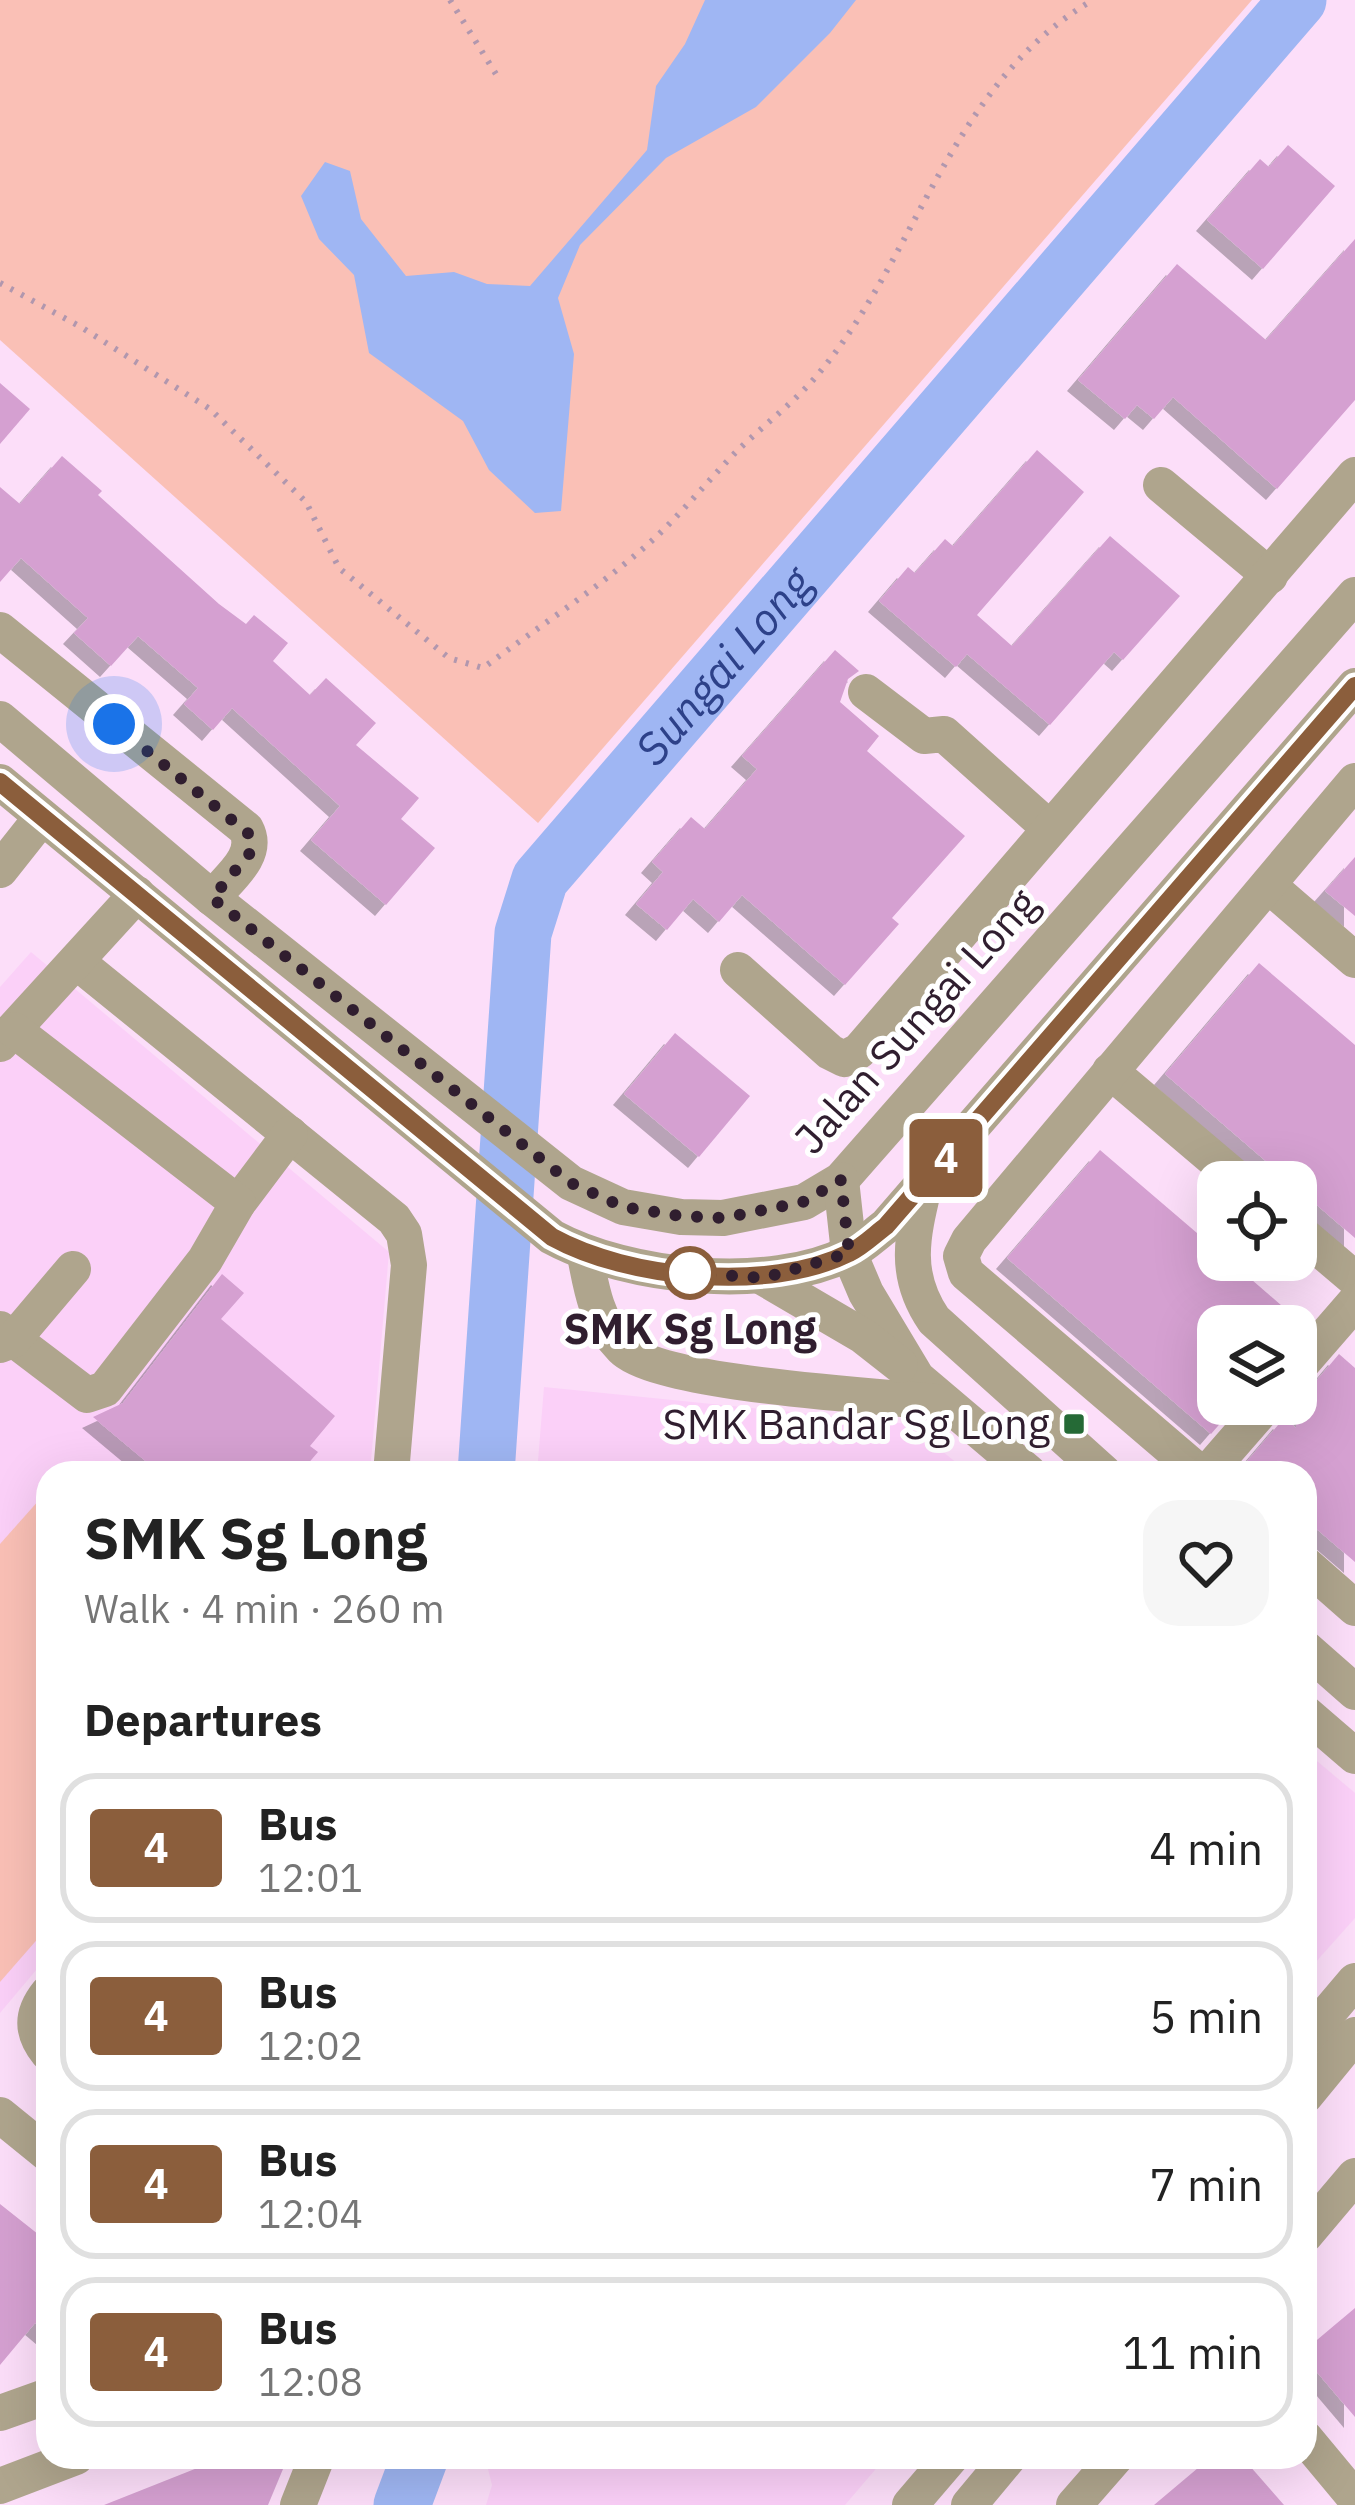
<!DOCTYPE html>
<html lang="en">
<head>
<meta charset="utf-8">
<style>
  body { margin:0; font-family:"IBM Plex Sans",sans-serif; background:#f6f6f6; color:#222; height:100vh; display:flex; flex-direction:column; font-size:45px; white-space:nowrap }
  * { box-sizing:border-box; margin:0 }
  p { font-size:39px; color:#767676 }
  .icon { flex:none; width:66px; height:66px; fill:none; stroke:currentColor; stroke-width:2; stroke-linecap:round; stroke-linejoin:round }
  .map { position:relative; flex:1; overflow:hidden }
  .drawer { position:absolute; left:36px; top:1461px; width:1281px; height:1008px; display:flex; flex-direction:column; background:#fff; border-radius:36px; box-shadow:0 12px 48px #0002 }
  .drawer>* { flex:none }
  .badge { padding:0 24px; border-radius:9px; font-size:42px; line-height:78px }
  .buttons { position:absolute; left:1197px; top:1161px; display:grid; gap:24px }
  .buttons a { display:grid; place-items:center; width:120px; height:120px; border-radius:24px; background:#fff; box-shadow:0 12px 48px #0002; font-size:60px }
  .you { position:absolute; width:60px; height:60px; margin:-30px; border:9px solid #fff; border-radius:50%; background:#1a73e8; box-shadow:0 0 0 18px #1a73e833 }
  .map>.badge { position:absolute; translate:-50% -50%; box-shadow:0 0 0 6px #fff }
  h2 { padding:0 48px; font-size:45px; line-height:108px }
  .round { display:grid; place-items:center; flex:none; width:126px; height:126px; border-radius:36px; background:#f6f6f6 }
  .head { display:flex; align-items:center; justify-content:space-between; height:204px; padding:0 48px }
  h1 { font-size:57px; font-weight:700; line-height:90px }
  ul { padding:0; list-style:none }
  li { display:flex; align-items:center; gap:36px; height:150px; margin:0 24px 18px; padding:0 24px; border:6px solid #e0e0e0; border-radius:36px }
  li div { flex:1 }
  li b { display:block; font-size:45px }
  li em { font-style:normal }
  li .badge { min-width:132px; font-weight:700; text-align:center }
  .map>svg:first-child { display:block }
  .built { fill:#fbd0f8 }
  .green { fill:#fac0b6 }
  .water { fill:#9fb6f3 }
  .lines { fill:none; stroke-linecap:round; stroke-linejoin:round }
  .river { stroke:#9fb6f3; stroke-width:57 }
  .building { fill:#d5a0d1; filter:url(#shadow) }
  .path { stroke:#b197ae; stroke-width:6; stroke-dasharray:3 9; stroke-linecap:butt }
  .minor { stroke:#afa58d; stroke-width:36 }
  .line-casing { stroke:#fff; stroke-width:27 }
  .line { stroke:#8b5e3c; stroke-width:18 }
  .walk { stroke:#301e2f; stroke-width:12; stroke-dasharray:0 21.6 }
  .stop-dot { fill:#fff; stroke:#8b5e3c; stroke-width:6 }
  .poi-dot { fill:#256a36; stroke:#fff; stroke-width:4.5 }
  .labels { text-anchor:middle; stroke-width:10; stroke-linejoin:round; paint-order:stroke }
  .street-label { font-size:42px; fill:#301e2f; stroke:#fff }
  .stop-label { font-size:42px; font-weight:bold; fill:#301e2f; stroke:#fff }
  .poi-label { font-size:42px; fill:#301e2f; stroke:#fff; text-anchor:end }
  .water-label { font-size:45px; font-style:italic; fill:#2d4189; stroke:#fff }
</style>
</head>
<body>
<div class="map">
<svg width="1355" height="2505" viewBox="0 0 1355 2505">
  <defs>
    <filter id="shadow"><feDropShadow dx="-11" dy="11" stdDeviation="0" flood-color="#0004"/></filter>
  </defs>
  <rect width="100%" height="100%" fill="#fcdef9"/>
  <g class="built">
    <path d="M 31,952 L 389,1252 L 370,1473 L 48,1473 L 48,1956 L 0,2013 L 0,987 Z"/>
    <path d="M 544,1387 L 909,1424 L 969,1473 L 537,1473 Z"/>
    <path d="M 1305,1751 L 1355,1793 L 1355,1918 L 1305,1974 Z"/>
    <path d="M 485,2457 L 886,2457 L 845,2505 L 486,2505 L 492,2485 Z"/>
  </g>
  <g class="green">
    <path d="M 0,0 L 1252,0 L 538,823 L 0,340 Z"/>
    <path d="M 48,1490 L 48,1927 L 0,1982 L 0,1544 Z"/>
  </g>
  <path class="water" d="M 705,0 L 856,0 L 830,33 L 756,107 L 666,158 L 580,245 L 558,298 L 574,354 L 561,511 L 535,513 L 489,470 L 463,421 L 369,353 L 354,275 L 319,239 L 301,196 L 325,162 L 350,171 L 361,219 L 406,276 L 454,272 L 487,284 L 530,286 L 647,150 L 656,86 L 685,44 Z"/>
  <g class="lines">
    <g class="river">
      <path id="s1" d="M 486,1473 L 523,933 L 540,879 L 1298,0"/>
      <path d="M 402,2505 L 420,2457"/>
    </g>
  </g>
  <g class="building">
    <path d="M 1288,145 L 1335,186 L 1263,269 L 1207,220 L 1260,159 L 1269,167 Z"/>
    <path d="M 1355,239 L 1355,400 L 1277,489 L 1173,397 L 1154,419 L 1137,405 L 1125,419 L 1078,380 L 1177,264 L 1266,340 Z"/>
    <path d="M 0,383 L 30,409 L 0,444 Z"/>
    <path d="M 1037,450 L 1084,492 L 977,615 L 1012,646 L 1110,536 L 1180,596 L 1123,660 L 1114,652 L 1050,725 L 967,654 L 956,667 L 879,601 L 908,567 L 915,573 L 945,539 L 953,546 Z"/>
    <path d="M 62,456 L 102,491 L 98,495 L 219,604 L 246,624 L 254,615 L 288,643 L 273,661 L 310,695 L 326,678 L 376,723 L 356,745 L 419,798 L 401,819 L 435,848 L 386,905 L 311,840 L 340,806 L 232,708 L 213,730 L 184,704 L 198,688 L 138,636 L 111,666 L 74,633 L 88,618 L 21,558 L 0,582 L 0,487 L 20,504 Z"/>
    <path d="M 835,650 L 859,671 L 848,679 L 840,702 L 879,736 L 867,751 L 965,836 L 892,918 L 899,924 L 845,985 L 742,895 L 719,922 L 693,899 L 667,930 L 636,904 L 663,872 L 652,862 L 691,817 L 705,829 L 757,769 L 742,756 Z"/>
    <path d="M 1355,857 L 1355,916 L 1325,891 Z"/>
    <path d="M 1259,963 L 1355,1045 L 1355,1238 L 1296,1187 L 1296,1182 L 1290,1182 L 1165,1074 Z"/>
    <path d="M 675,1033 L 750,1096 L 699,1157 L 624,1094 Z"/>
    <path d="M 1100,1150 L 1218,1251 L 1218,1260 L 1229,1260 L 1305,1326 L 1296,1336 L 1296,1326 L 1218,1326 L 1218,1404 L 1237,1404 L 1211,1434 L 1007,1258 Z"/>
    <path d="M 222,1274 L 244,1293 L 221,1319 L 335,1416 L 310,1446 L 318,1452 L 300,1473 L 160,1473 L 93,1417 L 123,1403 Z"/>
    <path d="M 1339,1354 L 1355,1368 L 1355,1562 L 1305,1519 L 1305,1473 L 1250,1473 L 1243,1466 L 1284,1418 L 1296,1428 L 1296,1392 L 1312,1386 Z"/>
    <path d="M 0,2204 L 48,2242 L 48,2334 L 35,2323 L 0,2365 Z"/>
    <path d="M 1355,2308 L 1355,2417 L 1305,2358 L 1305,2350 Z"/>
    <path d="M 225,2457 L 288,2457 L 268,2505 L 104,2505 Z"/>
    <path d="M 1211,2457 L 1242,2457 L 1284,2505 L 1154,2505 Z"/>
  </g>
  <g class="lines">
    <g class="path">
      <path d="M 450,0 L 499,79"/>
      <path d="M 0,283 L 81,327 L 210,409 L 306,502 L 339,568 L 449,658 L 483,668 C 538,627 609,581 658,535 C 685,509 708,481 734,454 C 759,429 790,406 814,379 C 918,259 948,84 1093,0"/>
    </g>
    <g class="minor">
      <path d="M 1161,485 L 1270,576"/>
      <path d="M 0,630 L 246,829 C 260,855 229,878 212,898"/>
      <path d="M 866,692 L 924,736 L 944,734 L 1048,827"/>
      <path d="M 0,719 L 212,898 L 571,1183 L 623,1207 L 681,1217 L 723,1218 L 804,1202 L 841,1180 L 1355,595"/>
      <path d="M 0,782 L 552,1237 C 628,1278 769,1293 849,1253 C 862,1247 874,1235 886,1226 L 1355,686"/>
      <path d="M 0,870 L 42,817"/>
      <path d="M 1268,885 L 1355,960"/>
      <path d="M 77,962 L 394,1219 L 404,1234 L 409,1265 L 391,1473"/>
      <path d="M 738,970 L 830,1052 L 844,1059 L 859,1051 L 1355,475"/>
      <path d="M 0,1044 L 137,894"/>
      <path d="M 1110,1071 L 1241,1182"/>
      <path d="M 841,1180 L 849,1253 L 866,1293 L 917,1378 L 1029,1473"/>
      <path d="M 924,1187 C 912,1237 903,1275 934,1320 L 1104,1473"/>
      <path d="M 238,1203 L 290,1134"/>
      <path d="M 1296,1229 L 1355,1279"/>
      <path d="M 585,1255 C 591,1288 597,1323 622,1348 C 658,1385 884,1396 946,1403"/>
      <path d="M 764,1278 L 863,1336 L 900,1365"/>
      <path d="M 0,1329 L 87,1395 L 105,1389 L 205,1260 L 238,1203 L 14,1030"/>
      <path d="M 0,1345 L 13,1340 L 73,1269"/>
      <path d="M 1296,1370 L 1355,1302"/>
      <path d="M 1200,1473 L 966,1273 L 961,1256 L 969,1240 L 1355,781"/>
      <path d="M 1207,1473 L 1267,1404"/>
      <path d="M 1305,1564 L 1355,1608"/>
      <path d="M 1305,1648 L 1355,1692"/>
      <path d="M 1305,1713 L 1355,1756"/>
      <path d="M 48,1993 C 31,2014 31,2032 48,2053"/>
      <path d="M 1305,2040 L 1355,1981"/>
      <path d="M 1305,2096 L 1355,2035"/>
      <path d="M 0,2115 L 48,2154"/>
      <path d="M 1305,2235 L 1355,2176"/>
      <path d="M 0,2413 L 48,2396"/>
      <path d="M 1305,2438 L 1355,2498"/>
      <path d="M 0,2486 L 76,2457"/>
      <path d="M 298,2505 L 317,2457"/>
      <path d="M 910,2505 L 951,2457"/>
      <path d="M 969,2505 L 1009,2457"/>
      <path d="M 1074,2505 L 1116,2457"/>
    </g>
  </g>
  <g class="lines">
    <defs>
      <path id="line" d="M 0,782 L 552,1237 C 628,1279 769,1293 849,1253 C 862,1247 874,1235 886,1226 L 1355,686"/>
    </defs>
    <use href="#line" class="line-casing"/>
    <use href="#line" class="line"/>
    <path class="walk" d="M 114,724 L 249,834 L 250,853 L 212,898 L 571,1183 L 623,1207 L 681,1216 L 723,1218 L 803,1202 L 841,1180 L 849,1253 L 764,1278 L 690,1273"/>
  </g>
  <circle class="stop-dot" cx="690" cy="1273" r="24"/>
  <rect class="poi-dot" x="1062" y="1412" width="24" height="24" rx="6"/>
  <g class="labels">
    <g class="street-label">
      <text transform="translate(916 1021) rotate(-48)" y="15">Jalan Sungai Long</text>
    </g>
    <g class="stop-label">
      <text x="690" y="1344">SMK Sg Long</text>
    </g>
    <g class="poi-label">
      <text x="1050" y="1439">SMK Bandar Sg Long</text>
    </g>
    <g class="water-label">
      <text dy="16" stroke="none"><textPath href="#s1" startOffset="879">Sungai Long</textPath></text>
    </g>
  </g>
</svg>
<div class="buttons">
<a><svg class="icon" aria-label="locate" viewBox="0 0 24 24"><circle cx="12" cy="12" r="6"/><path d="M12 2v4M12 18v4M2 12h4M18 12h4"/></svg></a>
<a><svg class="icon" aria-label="layers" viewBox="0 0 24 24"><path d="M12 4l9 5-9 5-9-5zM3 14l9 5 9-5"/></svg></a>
</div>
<div class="you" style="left:114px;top:724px"></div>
<b class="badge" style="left:946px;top:1158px;background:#8b5e3c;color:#fff">4</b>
<section class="drawer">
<div class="head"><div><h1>SMK Sg Long</h1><p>Walk · 4 min · 260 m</p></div><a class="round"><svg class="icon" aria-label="heart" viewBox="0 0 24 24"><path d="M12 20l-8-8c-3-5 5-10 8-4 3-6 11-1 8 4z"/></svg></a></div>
<h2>Departures</h2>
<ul>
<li><span class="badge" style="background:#8b5e3c;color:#fff">4</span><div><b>Bus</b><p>12:01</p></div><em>4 min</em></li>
<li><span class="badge" style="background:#8b5e3c;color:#fff">4</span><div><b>Bus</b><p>12:02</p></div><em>5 min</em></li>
<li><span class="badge" style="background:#8b5e3c;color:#fff">4</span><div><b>Bus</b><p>12:04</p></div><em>7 min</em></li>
<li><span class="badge" style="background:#8b5e3c;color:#fff">4</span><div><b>Bus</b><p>12:08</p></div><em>11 min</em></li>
</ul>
</section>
</div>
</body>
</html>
